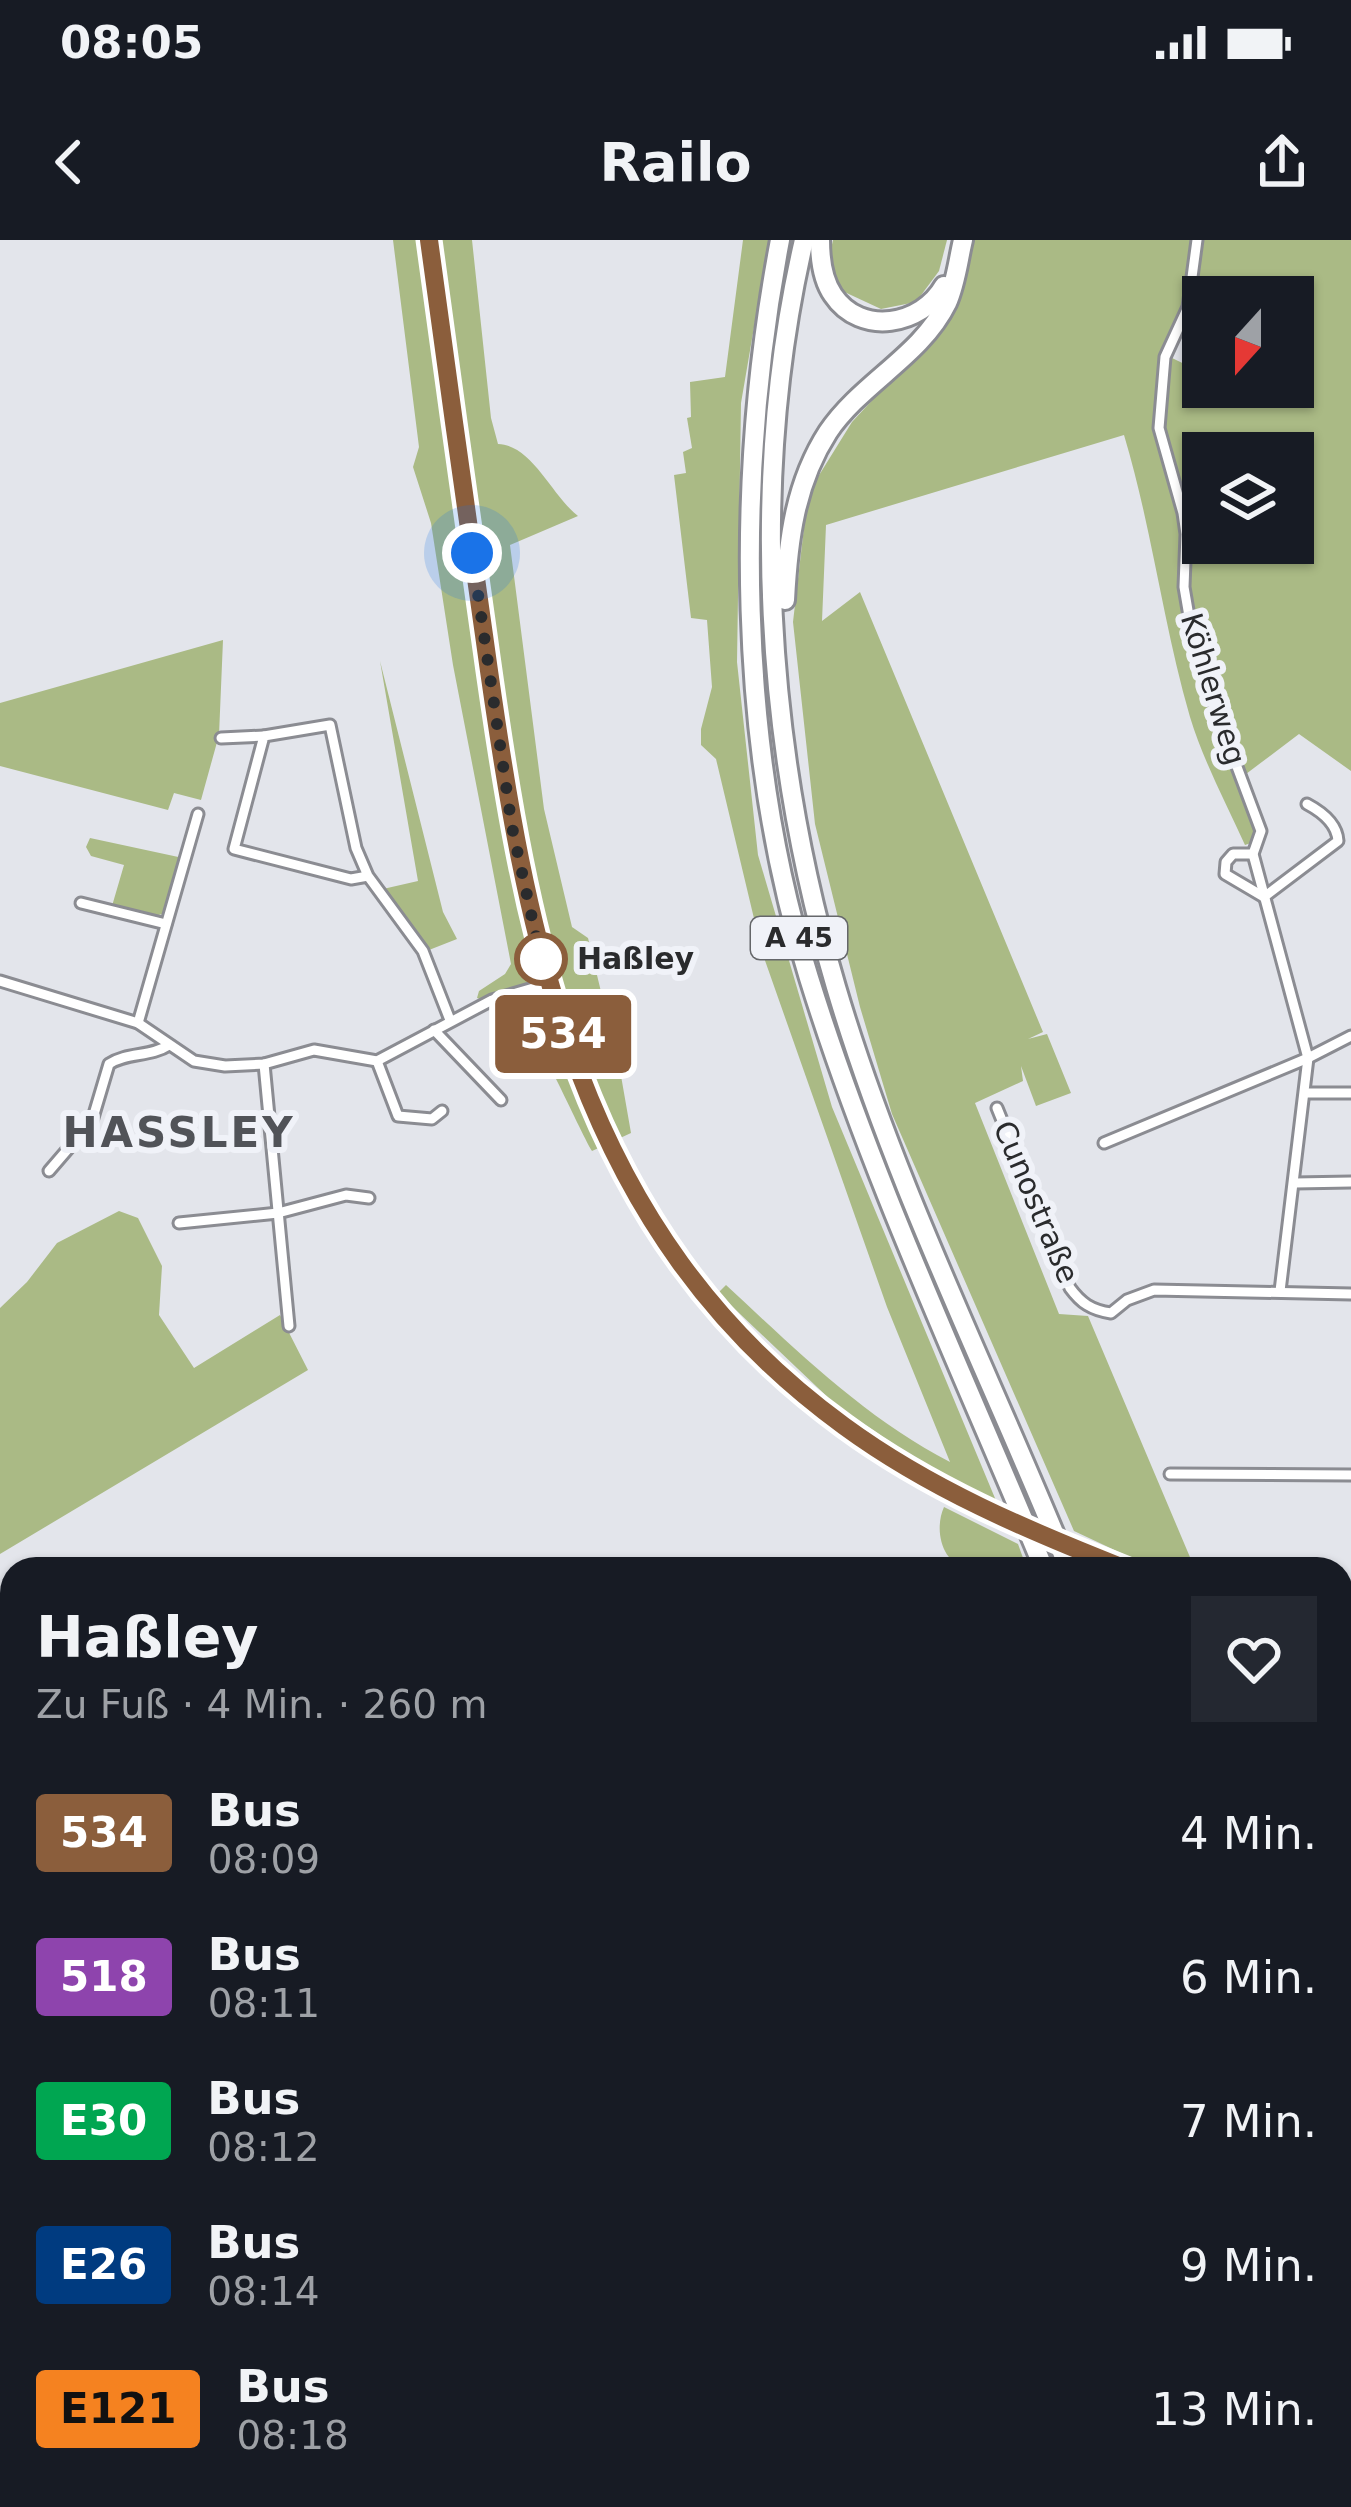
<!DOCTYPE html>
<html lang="de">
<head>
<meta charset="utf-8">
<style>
  body { margin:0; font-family:"DejaVu Sans",sans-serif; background:#242831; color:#f1f3f6; height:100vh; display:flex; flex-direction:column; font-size:45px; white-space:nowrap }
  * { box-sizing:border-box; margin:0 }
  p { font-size:39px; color:#9ea1a6 }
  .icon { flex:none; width:66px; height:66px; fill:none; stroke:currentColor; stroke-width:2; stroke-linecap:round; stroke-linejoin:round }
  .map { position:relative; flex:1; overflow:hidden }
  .sheet { position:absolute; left:0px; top:1317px; width:1353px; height:951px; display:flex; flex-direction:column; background:#171b24; border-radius:36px 36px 0 0; box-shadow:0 3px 9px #0004 }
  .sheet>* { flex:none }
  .badge { padding:0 24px; border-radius:9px; font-size:42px; line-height:78px }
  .needle { width:78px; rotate:201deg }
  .buttons { position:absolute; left:1182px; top:36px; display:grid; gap:24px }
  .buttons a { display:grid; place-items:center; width:132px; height:132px; border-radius:0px; background:#171b24; box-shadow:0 3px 9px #0004; font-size:60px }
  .you { position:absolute; width:60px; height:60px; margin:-30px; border:9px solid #fff; border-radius:50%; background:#1a73e8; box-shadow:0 0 0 18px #1a73e833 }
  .map>.badge { position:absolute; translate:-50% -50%; box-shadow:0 0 0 6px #fff }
  .round { display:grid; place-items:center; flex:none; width:126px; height:126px; border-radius:0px; background:#242831 }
  .summary { display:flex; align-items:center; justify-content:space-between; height:204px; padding:0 36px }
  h1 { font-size:57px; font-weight:600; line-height:90px }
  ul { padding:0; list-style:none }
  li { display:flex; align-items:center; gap:36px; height:144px; padding:0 36px }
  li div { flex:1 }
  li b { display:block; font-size:45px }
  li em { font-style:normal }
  li .badge { min-width:132px; font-weight:700; text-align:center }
  .status { display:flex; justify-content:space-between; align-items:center; height:84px; padding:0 60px; background:#171b24; direction:ltr }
  .status svg { height:33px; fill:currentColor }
  header { display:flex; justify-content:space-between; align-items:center; height:156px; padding:0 36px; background:#171b24; font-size:54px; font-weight:600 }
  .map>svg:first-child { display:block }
  .green { fill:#aaba85; fill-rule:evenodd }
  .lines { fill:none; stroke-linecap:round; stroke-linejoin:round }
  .minor-casing { stroke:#8b8c92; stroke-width:15 }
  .secondary-casing { stroke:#8b8c92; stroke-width:20 }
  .motorway-casing { stroke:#8b8c92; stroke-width:24 }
  .minor { stroke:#fff; stroke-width:9 }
  .secondary { stroke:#fff; stroke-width:14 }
  .motorway { stroke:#fff; stroke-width:18 }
  .secondary-bridge-casing { stroke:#8b8c92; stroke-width:20; stroke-linecap:butt }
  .secondary-bridge { stroke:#fff; stroke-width:14 }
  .line-casing { stroke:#fff; stroke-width:27 }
  .line { stroke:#8b5e3c; stroke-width:18 }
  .walk { stroke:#2a2b2d; stroke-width:12; stroke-dasharray:0 21.6 }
  .stop-dot { fill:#fff; stroke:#8b5e3c; stroke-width:6 }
  .labels { text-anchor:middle; stroke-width:12; stroke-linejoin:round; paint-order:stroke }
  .shield { fill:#f0f2f8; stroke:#65676a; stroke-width:3 }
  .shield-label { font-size:27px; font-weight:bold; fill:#2a2b2d }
  .street-label { font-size:30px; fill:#2a2b2d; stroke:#f0f2f8 }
  .stop-label { font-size:30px; font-weight:bold; fill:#2a2b2d; stroke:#f0f2f8; text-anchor:start }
  .district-label { font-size:42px; font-weight:bold; letter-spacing:3px; fill:#515358; stroke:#f0f2f8 }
</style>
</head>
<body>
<div class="status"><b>08:05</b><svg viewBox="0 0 49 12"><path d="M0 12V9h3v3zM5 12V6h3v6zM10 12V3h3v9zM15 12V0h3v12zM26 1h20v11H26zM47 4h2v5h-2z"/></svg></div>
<header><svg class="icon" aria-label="back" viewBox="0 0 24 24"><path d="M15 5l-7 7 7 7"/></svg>Railo<svg class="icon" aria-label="share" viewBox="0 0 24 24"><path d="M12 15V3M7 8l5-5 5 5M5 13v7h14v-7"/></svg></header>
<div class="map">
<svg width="1351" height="2267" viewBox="0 0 1351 2267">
  <rect width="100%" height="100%" fill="#e3e5eb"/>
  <g class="green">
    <path d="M 393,0 L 472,0 L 491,178 L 498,204 C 532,205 552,256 578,276 L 510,305 L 544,569 L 572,687 L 588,698 L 620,830 L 631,893 L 592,911 C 578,887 535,789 521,778 C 508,768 492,763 477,758 L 479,751 L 505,734 L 511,724 L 453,425 L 431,283 L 413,227 L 419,207 Z"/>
    <path d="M 743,0 L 769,0 L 741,163 L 737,422 L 758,615 L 832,867 L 997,1263 L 944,1238 L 837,1166 L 718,1053 L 726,1045 C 795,1109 866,1179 950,1222 L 887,1067 L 762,712 L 716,519 L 701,505 L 701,489 L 712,447 L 707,380 L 691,378 L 674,235 L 686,233 L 683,212 L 692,208 L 687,178 L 691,177 L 690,142 L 725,137 Z"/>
    <path d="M 833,0 L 947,0 L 939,31 L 916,62 L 881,69 L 838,49 L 828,23 Z"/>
    <path d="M 974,0 L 1193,0 L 1186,66 L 1160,116 L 1156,186 L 1179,274 L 1180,344 L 1258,591 L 1254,602 L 1245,605 C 1226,563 1203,520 1190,477 C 1163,384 1152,288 1124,195 L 826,285 L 822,381 L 860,352 L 1043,792 L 1028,799 L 1047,794 L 1071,853 L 1036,866 L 1021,826 L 1023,841 L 975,863 L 1059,1074 L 1088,1076 L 1195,1329 L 1155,1329 L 1074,1291 L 892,874 L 860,767 L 815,584 L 793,382 L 808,253 L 852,182 L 955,71 Z"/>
    <path d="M 1204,0 L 1351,0 L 1351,531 L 1299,494 L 1246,534 C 1221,480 1196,406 1190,347 C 1188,328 1191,309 1189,291 C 1181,232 1148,178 1172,118 L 1203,133 L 1203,147 L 1293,147 L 1293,57 L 1203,57 L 1203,67 L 1195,62 ZM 1203,213 L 1293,213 L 1293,303 L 1203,303 Z"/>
    <path d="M 223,400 L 219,495 L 201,560 L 174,553 L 168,570 L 0,526 L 0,463 Z"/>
    <path d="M 380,421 L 443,672 L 457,699 L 429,710 L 383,649 L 418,641 Z"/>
    <path d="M 90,598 L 183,618 L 167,673 L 154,676 L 112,666 L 124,625 L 91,616 L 86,607 Z"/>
    <path d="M 119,971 L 138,978 L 162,1026 L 159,1075 L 194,1128 L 280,1075 L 308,1130 L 0,1314 L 0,1068 L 27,1042 L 57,1003 Z"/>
    <path d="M 944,1267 L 1018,1304 L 1027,1329 C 1009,1329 987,1332 969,1329 C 941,1324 934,1289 944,1267 Z"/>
    <path d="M 1341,1504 L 1351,1545 L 1351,1642 L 1341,1645 Z"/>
    <path d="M 12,1583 L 12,1965 L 0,1962 L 0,1591 Z"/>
    <path d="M 1351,1660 L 1351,1805 L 1341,1794 L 1341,1663 Z"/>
    <path d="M 1343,1800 L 1351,1811 L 1351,2267 L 1230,2267 L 1231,2256 L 1341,2256 Z"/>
    <path d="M 840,2256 L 1084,2256 L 1081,2267 L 841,2267 Z"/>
  </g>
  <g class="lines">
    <defs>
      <g id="minor">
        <path d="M 1197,0 L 1188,67 L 1165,117 L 1159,188 L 1183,273 L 1186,294 L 1184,347 L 1190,382 L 1212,460 L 1261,591 L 1253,614 L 1308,818 L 1280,1051"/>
        <path d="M 221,498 L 264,496"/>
        <path d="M 1253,614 L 1233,614 L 1226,622 L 1225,634 L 1264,657"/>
        <path d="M 368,636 L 351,639 L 234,609 L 264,496 L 330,485 L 356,608 L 368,636 L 423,711 L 450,780"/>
        <path d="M 1264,657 L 1338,601 C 1337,583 1322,572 1307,564"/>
        <path d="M 81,663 L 166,684"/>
        <path d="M 0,741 L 138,783 L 194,821 L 225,826 L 264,824 L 314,810 L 377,821 L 492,760 L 547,744"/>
        <path d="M 138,783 L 198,574"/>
        <path d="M 434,790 L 501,860"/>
        <path d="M 377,821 L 398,876 L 432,879 L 442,871"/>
        <path d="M 264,824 L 289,1086"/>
        <path d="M 1305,853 L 1351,853"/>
        <path d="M 997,868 L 1070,1048 C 1081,1063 1091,1070 1111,1073 L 1127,1060 L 1154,1050 L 1351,1054"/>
        <path d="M 1104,903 L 1308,818 L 1351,796"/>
        <path d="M 49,931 L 92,881 L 109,824 C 127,812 151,817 169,805"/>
        <path d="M 1295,943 L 1351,942"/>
        <path d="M 179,983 L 278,973 L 346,955 L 369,958"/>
        <path d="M 1170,1234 L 1351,1235"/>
      </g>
      <g id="secondary">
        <path d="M 429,0 C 448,132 466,264 484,396 C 503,533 522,672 566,805 C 636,1010 787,1170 979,1266"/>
        <path d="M 1101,1319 L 1126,1329"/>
        <path d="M 1341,1428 L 1351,1434"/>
      </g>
      <g id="motorway">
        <path d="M 780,0 C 735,236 737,507 809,738 C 872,941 963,1133 1044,1329"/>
        <path d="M 804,0 C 748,241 766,510 836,747 C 895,947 991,1136 1069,1329"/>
        <path d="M 820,0 C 820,19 822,39 833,55 C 861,97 922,85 944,46"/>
        <path d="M 785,360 C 788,301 795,243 828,192 C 861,143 921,116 947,63 C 956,43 958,21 963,0"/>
        <path d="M 1190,2267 L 1191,2256"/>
        <path d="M 1214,2267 L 1216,2256"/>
      </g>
    </defs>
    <use href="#minor" class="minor-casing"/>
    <use href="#secondary" class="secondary-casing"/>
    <use href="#motorway" class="motorway-casing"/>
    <use href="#minor" class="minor"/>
    <use href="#secondary" class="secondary"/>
    <use href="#motorway" class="motorway"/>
    <defs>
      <path id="secondary-bridge" d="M 979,1266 L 1101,1319"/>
    </defs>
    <use href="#secondary-bridge" class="secondary-bridge-casing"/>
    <use href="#secondary-bridge" class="secondary-bridge"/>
  </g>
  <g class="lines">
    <defs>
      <path id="line" d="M 429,0 C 447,132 465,263 484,395 C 526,701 576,991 844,1186 C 930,1249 1027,1290 1126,1329"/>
    </defs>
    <use href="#line" class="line-casing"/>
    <use href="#line" class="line"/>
    <path class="walk" d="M 472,313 L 512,587 L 541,719"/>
  </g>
  <circle class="stop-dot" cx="541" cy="719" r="24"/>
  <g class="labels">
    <rect class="shield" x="751" y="677" width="96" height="42" rx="9"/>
    <g class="shield-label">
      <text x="799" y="707">A 45</text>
    </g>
    <g class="street-label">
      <text transform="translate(1213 449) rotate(73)" y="10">Köhlerweg</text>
      <text transform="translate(1036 962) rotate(67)" y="10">Cunostraße</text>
    </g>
    <g class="stop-label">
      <text x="577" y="729">Haßley</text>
    </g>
    <g class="district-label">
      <text x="179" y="907">HASSLEY</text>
    </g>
  </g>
</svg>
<div class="buttons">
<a><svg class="needle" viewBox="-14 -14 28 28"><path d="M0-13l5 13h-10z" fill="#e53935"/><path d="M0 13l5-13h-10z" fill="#9ea1a6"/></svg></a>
<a><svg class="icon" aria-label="layers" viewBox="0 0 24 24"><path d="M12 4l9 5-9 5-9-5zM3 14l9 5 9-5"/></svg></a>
</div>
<div class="you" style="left:472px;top:313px"></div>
<b class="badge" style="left:563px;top:794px;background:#8b5e3c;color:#fff">534</b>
<section class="sheet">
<div class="summary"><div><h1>Haßley</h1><p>Zu Fuß · 4 Min. · 260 m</p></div><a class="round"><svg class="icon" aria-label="heart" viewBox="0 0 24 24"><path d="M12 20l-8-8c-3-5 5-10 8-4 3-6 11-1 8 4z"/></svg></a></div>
<ul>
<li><span class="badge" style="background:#8b5e3c;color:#fff">534</span><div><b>Bus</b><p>08:09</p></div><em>4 Min.</em></li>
<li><span class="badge" style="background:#8e44ad;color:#fff">518</span><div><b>Bus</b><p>08:11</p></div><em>6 Min.</em></li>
<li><span class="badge" style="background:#00a651;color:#fff">E30</span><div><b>Bus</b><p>08:12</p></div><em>7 Min.</em></li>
<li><span class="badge" style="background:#003b80;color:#fff">E26</span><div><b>Bus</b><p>08:14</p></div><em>9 Min.</em></li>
<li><span class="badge" style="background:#f58220;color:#111">E121</span><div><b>Bus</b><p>08:18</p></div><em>13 Min.</em></li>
</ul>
</section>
</div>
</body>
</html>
